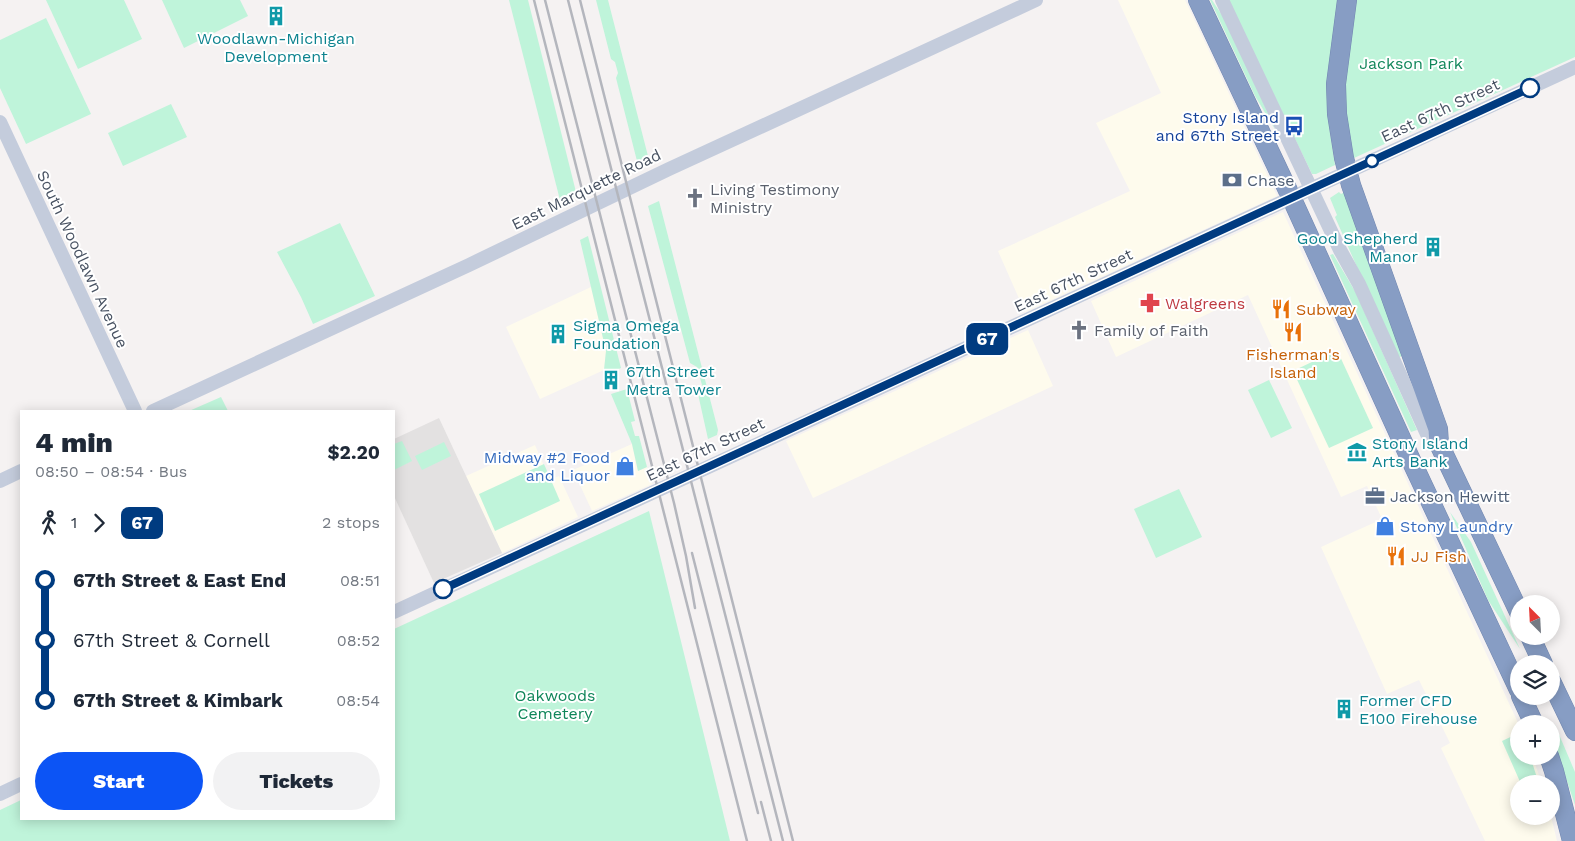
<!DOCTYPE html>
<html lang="en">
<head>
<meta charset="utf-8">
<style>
  body { margin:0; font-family:"Work Sans",sans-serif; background:#f2f2f3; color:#1f2937; height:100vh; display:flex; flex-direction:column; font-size:19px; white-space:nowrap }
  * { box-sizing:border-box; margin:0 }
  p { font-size:16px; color:#747a83 }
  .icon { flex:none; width:28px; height:28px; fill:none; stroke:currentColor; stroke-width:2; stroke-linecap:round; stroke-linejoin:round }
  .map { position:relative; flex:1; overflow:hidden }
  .drawer { position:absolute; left:20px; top:410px; width:375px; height:410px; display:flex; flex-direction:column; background:#fff; border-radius:0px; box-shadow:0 2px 12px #0003 }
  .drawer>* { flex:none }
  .badge { padding:0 10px; border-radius:8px; font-size:18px; line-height:32px }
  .needle { width:32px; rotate:336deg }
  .buttons { position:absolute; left:1510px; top:595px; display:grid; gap:10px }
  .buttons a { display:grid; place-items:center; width:50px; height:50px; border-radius:50%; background:#fff; box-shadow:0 2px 12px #0003; font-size:25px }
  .map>.badge { position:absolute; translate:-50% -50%; box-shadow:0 0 0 2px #fff }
  .legs { display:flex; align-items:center; gap:8px; height:55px; padding:0 15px; font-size:16px }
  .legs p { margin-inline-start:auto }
  .overview { display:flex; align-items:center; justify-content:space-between; height:85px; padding:0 15px }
  h1 { font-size:28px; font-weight:800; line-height:38px }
  .action { display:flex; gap:10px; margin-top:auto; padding:10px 15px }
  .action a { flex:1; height:58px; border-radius:30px; background:#0c54f5; color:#fff; font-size:20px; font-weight:800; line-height:58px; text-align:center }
  .action a+a { background:#f2f2f3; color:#1f2937 }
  ul { padding:0 15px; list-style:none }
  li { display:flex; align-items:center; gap:18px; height:60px; font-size:19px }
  li i { display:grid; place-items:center; width:8px; height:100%; margin:0 6px; background:currentColor }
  li i::after { content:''; width:12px; height:12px; margin:-6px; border:4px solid; border-radius:50%; background:#fff }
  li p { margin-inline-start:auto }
  li:first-child i { background:linear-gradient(#0000 50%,currentColor 0) }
  li:last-child i { background:linear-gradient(currentColor 50%,#0000 0) }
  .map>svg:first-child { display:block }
  .commercial { fill:#fefbed }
  .education { fill:#e3e1e1 }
  .green { fill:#bff4da }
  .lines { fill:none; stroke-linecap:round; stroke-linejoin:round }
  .highway-casing { stroke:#7287b0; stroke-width:20 }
  .secondary { stroke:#c4ccdc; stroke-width:14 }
  .highway { stroke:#879dc4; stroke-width:19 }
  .rail { stroke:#b4b6bd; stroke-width:2.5 }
  .line-1-casing { stroke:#fff; stroke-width:11 }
  .line-1 { stroke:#003b80; stroke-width:8 }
  .stop-1-dot { fill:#fff; stroke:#003b80; stroke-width:2.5 }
  .labels { text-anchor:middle; stroke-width:4; stroke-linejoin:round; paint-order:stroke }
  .culture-label { font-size:16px; fill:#0d838f; stroke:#fff; text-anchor:start }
  .park-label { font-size:16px; fill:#10865a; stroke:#fff }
  .street-label { font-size:16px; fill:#485262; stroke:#fff }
  .transit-label { font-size:16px; fill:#164399; stroke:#fff; text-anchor:end }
  .service-label { font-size:16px; fill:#4e5e75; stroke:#fff; text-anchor:start }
  .worship-label { font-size:16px; fill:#5b616d; stroke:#fff; text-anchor:start }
  .health-label { font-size:16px; fill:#be3a42; stroke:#fff; text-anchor:start }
  .food-label { font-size:16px; fill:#c56008; stroke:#fff; text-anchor:start }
  .shop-label { font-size:16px; fill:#366cbe; stroke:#fff; text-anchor:end }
</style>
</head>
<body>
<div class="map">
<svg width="1575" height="841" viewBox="0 0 1575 841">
  <rect width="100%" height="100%" fill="#f5f2f2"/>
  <g class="commercial">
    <path d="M 1118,0 L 1185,0 L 1277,196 L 1025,312 L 998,251 L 1130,191 L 1096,123 L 1161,93 Z"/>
    <path d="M 1283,212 L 1519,725 L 1519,756 L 1533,756 L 1533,758 L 1542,784 L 1519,784 L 1519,816 L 1551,816 L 1557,841 L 1485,841 L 1441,748 L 1450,743 L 1419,680 L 1387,694 L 1321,547 L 1382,519 L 1367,486 L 1341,497 L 1248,295 L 1116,357 L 1091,301 Z"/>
    <path d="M 591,287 L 606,351 L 604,370 L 540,399 L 506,327 Z"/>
    <path d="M 1028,330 L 1053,386 L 813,498 L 786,441 Z"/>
    <path d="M 632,444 L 638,471 L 647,467 L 652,484 L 592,511 L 573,470 Z"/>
    <path d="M 535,445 L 550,480 L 559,476 L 578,517 L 502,553 L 466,476 Z"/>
  </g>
  <path class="education" d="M 439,418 L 502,553 L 434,583 L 394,496 L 394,439 Z"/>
  <g class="green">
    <path d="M 46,0 L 124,0 L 142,39 L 78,69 Z"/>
    <path d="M 162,0 L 240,0 L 248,16 L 184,48 Z"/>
    <path d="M 509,0 L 528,0 L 577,196 L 561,204 Z"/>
    <path d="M 596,0 L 608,0 L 649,160 L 638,165 L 616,78 L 618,73 L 615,62 L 611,59 Z"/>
    <path d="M 1210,0 L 1212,0 L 1229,26 L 1276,131 L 1255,96 Z"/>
    <path d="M 1228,0 L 1338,0 L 1328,96 L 1329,125 L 1335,165 L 1316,174 L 1312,174 Z"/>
    <path d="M 1354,0 L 1575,0 L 1575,57 L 1354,158 L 1351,155 L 1344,97 Z"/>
    <path d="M 46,18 L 91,114 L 26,144 L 0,88 L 0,40 Z"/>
    <path d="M 171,104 L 187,137 L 123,166 L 108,133 Z"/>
    <path d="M 1339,192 L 1341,194 L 1345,192 L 1402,356 L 1397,358 L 1335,217 L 1337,215 L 1330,198 Z"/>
    <path d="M 659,201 L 718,430 L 717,435 L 708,439 L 698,394 L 702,385 L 697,367 L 690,363 L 648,206 Z"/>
    <path d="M 340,223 L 375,296 L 313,324 L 301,297 L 277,252 Z"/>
    <path d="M 588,236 L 621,368 L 605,375 L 604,370 L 606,351 L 580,240 Z"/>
    <path d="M 1333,254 L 1356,293 L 1417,430 L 1411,432 L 1330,255 Z"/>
    <path d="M 1337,350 L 1373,428 L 1329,448 L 1293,371 Z"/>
    <path d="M 1269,380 L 1292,428 L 1271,438 L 1248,390 Z"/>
    <path d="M 627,389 L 635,421 L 631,422 L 635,436 L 639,436 L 647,467 L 638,471 L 632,444 L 611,394 Z"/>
    <path d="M 221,397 L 228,411 L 189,411 Z"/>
    <path d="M 402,441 L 412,461 L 394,470 L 394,444 Z"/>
    <path d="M 444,442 L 451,456 L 422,470 L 415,456 Z"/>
    <path d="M 544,464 L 560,501 L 495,531 L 479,494 Z"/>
    <path d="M 1179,489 L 1202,537 L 1156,558 L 1134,509 Z"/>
    <path d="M 649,511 L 730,841 L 0,841 L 0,810 L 21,800 L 21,819 L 394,819 L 394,629 Z"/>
    <path d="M 1450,512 L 1471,542 L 1520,649 L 1488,600 Z"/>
    <path d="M 1555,725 L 1575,772 L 1575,805 L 1551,734 L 1551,727 Z"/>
    <path d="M 1519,733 L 1519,756 L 1530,756 L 1539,784 L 1521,784 L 1502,741 Z"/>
  </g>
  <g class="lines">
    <defs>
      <g id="highway">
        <path d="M 1198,0 L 1292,199 L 1410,458 L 1519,690"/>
        <path d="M 1347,0 L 1336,84 L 1337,114 L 1344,158 L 1351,185 L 1438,429 L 1439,444 L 1519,612"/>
        <path d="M 1530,636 L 1543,664"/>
        <path d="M 1551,681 L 1575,731"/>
        <path d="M 1521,696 L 1534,724"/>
        <path d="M 1549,756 L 1554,771 L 1572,841"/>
      </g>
    </defs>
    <use href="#highway" class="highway-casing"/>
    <g class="secondary">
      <path d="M 1222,0 L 1340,250 L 1359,284 L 1427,434 L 1439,444"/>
      <path d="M 0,122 L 135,411"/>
      <path d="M 153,411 L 469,265 L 669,169 L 1036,0"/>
      <path d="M 0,481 L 21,471"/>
      <path d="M 394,612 L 1575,67"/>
      <path d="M 0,794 L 21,784"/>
    </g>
    <use href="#highway" class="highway"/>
    <g class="rail">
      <path d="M 534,0 L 747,841"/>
      <path d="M 545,0 L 674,503 L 686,556 L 695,608"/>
      <path d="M 568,0 L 783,841"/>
      <path d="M 580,0 L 793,841"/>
      <path d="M 692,553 L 758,813"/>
      <path d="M 761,802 L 771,841"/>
    </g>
  </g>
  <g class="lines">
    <defs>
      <path id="line-1" d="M 443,589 L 1530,88"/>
    </defs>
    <use href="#line-1" class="line-1-casing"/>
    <use href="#line-1" class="line-1"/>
  </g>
  <defs>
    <symbol id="building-bare" viewBox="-9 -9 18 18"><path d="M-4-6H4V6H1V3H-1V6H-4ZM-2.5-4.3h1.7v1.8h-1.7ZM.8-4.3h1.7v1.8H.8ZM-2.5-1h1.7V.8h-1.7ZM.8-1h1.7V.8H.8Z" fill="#0f9aa8" stroke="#fff" stroke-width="2.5" paint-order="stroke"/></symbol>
    <symbol id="bus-bare" viewBox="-9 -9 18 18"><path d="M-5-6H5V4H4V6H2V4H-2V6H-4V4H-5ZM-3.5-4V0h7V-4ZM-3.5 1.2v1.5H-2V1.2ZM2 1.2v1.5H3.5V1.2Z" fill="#1a4fb4" stroke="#fff" stroke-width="2.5" paint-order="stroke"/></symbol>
    <symbol id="bank-bare" viewBox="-9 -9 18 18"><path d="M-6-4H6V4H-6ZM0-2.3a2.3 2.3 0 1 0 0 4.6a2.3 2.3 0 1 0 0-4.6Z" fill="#5c6f8a" stroke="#fff" stroke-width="2.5" paint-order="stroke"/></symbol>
    <symbol id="church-bare" viewBox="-9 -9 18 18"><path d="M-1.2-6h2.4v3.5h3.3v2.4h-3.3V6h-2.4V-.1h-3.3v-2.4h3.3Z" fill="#6b7280" stroke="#fff" stroke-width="2.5" paint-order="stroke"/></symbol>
    <symbol id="pharmacy-bare" viewBox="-9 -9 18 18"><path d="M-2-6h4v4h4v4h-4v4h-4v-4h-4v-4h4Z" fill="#e0444e" stroke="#fff" stroke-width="2.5" paint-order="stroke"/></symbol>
    <symbol id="restaurant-bare" viewBox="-9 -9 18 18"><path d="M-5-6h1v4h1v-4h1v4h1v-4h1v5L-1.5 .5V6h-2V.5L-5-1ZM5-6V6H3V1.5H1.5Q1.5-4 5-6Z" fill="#e8710a" stroke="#fff" stroke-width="2.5" paint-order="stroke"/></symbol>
    <symbol id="museum-bare" viewBox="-9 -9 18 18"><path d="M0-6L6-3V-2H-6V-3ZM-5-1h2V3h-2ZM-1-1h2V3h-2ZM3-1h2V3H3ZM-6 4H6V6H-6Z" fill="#0f9aa8" stroke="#fff" stroke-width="2.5" paint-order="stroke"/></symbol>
    <symbol id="shop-bare" viewBox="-9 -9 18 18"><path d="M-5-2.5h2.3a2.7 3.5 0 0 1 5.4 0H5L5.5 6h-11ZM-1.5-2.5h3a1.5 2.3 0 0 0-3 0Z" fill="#3f7fe0" stroke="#fff" stroke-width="2.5" paint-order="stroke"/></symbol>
    <symbol id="office-bare" viewBox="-9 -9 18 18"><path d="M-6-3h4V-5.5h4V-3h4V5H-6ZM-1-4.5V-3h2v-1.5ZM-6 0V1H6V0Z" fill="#5c6f8a" stroke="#fff" stroke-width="2.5" paint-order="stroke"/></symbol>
  </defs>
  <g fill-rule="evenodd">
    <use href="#building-bare" x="262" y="2" width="28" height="28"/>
    <use href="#bus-bare" x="1280" y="112" width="28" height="28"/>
    <use href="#bank-bare" x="1218" y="166" width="28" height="28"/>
    <use href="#church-bare" x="681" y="184" width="28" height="28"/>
    <use href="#building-bare" x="1419" y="233" width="28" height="28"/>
    <use href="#pharmacy-bare" x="1136" y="289" width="28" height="28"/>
    <use href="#restaurant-bare" x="1267" y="295" width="28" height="28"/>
    <use href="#church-bare" x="1065" y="316" width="28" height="28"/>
    <use href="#restaurant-bare" x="1279" y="318" width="28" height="28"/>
    <use href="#building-bare" x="544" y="320" width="28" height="28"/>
    <use href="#building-bare" x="597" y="366" width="28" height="28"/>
    <use href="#museum-bare" x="1343" y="438" width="28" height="28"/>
    <use href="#shop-bare" x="611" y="452" width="28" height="28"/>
    <use href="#office-bare" x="1361" y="482" width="28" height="28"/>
    <use href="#shop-bare" x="1371" y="512" width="28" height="28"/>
    <use href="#restaurant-bare" x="1382" y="542" width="28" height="28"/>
    <use href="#building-bare" x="1330" y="695" width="28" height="28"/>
  </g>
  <g class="stop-1-dot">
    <circle cx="1530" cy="88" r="9"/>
    <circle cx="1372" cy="161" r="6"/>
    <circle cx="443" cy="589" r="9"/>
  </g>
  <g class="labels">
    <g class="culture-label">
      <text x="276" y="44" text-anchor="middle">Woodlawn-Michigan<tspan x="276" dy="18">Development</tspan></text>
      <text x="1418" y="244" text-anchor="end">Good Shepherd<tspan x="1418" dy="18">Manor</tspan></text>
      <text x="573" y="331">Sigma Omega<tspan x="573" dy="18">Foundation</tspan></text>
      <text x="626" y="377">67th Street<tspan x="626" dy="18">Metra Tower</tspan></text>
      <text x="1372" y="449">Stony Island<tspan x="1372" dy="18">Arts Bank</tspan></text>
      <text x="1359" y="706">Former CFD<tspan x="1359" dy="18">E100 Firehouse</tspan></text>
    </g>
    <g class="park-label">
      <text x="1411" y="69">Jackson Park</text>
      <text x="555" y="701">Oakwoods<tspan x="555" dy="18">Cemetery</tspan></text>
    </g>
    <g class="street-label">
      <text transform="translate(1440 110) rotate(-25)" y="6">East 67th Street</text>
      <text transform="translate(586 189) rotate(-26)" y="6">East Marquette Road</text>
      <text transform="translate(83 259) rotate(65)" y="6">South Woodlawn Avenue</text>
      <text transform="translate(1073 280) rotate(-25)" y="6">East 67th Street</text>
      <text transform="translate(705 449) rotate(-25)" y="6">East 67th Street</text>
    </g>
    <g class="transit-label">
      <text x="1279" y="123">Stony Island<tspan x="1279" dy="18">and 67th Street</tspan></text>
    </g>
    <g class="service-label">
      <text x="1247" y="186">Chase</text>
      <text x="1390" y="502">Jackson Hewitt</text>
    </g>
    <g class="worship-label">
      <text x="710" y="195">Living Testimony<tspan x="710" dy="18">Ministry</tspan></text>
      <text x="1094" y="336">Family of Faith</text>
    </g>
    <g class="health-label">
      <text x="1165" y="309">Walgreens</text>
    </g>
    <g class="food-label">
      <text x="1296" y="315">Subway</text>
      <text x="1293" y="360" text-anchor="middle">Fisherman's<tspan x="1293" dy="18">Island</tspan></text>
      <text x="1411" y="562">JJ Fish</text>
    </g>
    <g class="shop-label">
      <text x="610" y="463">Midway #2 Food<tspan x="610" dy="18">and Liquor</tspan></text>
      <text x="1400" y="532" text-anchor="start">Stony Laundry</text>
    </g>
  </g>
</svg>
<div class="buttons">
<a><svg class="needle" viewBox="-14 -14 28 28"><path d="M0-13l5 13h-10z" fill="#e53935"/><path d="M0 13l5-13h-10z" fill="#747a83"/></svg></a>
<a><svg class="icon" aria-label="layers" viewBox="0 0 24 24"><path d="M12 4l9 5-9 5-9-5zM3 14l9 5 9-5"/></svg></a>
<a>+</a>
<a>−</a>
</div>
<b class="badge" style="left:987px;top:339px;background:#003b80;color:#fff">67</b>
<section class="drawer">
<div class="overview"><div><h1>4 min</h1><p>08:50 – 08:54 · Bus</p></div><b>$2.20</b></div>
<div class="legs"><svg class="icon" aria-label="walk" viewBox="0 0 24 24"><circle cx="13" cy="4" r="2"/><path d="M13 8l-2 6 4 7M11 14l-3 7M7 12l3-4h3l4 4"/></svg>1<svg class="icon" aria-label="forward" viewBox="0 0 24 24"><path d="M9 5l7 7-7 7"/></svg><b class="badge" style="background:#003b80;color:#fff">67</b><p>2 stops</p></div>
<ul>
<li><i style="color:#003b80"></i><b>67th Street &amp; East End</b><p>08:51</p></li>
<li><i style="color:#003b80"></i><span>67th Street &amp; Cornell</span><p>08:52</p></li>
<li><i style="color:#003b80"></i><b>67th Street &amp; Kimbark</b><p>08:54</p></li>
</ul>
<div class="action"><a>Start</a><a>Tickets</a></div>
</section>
</div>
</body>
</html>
